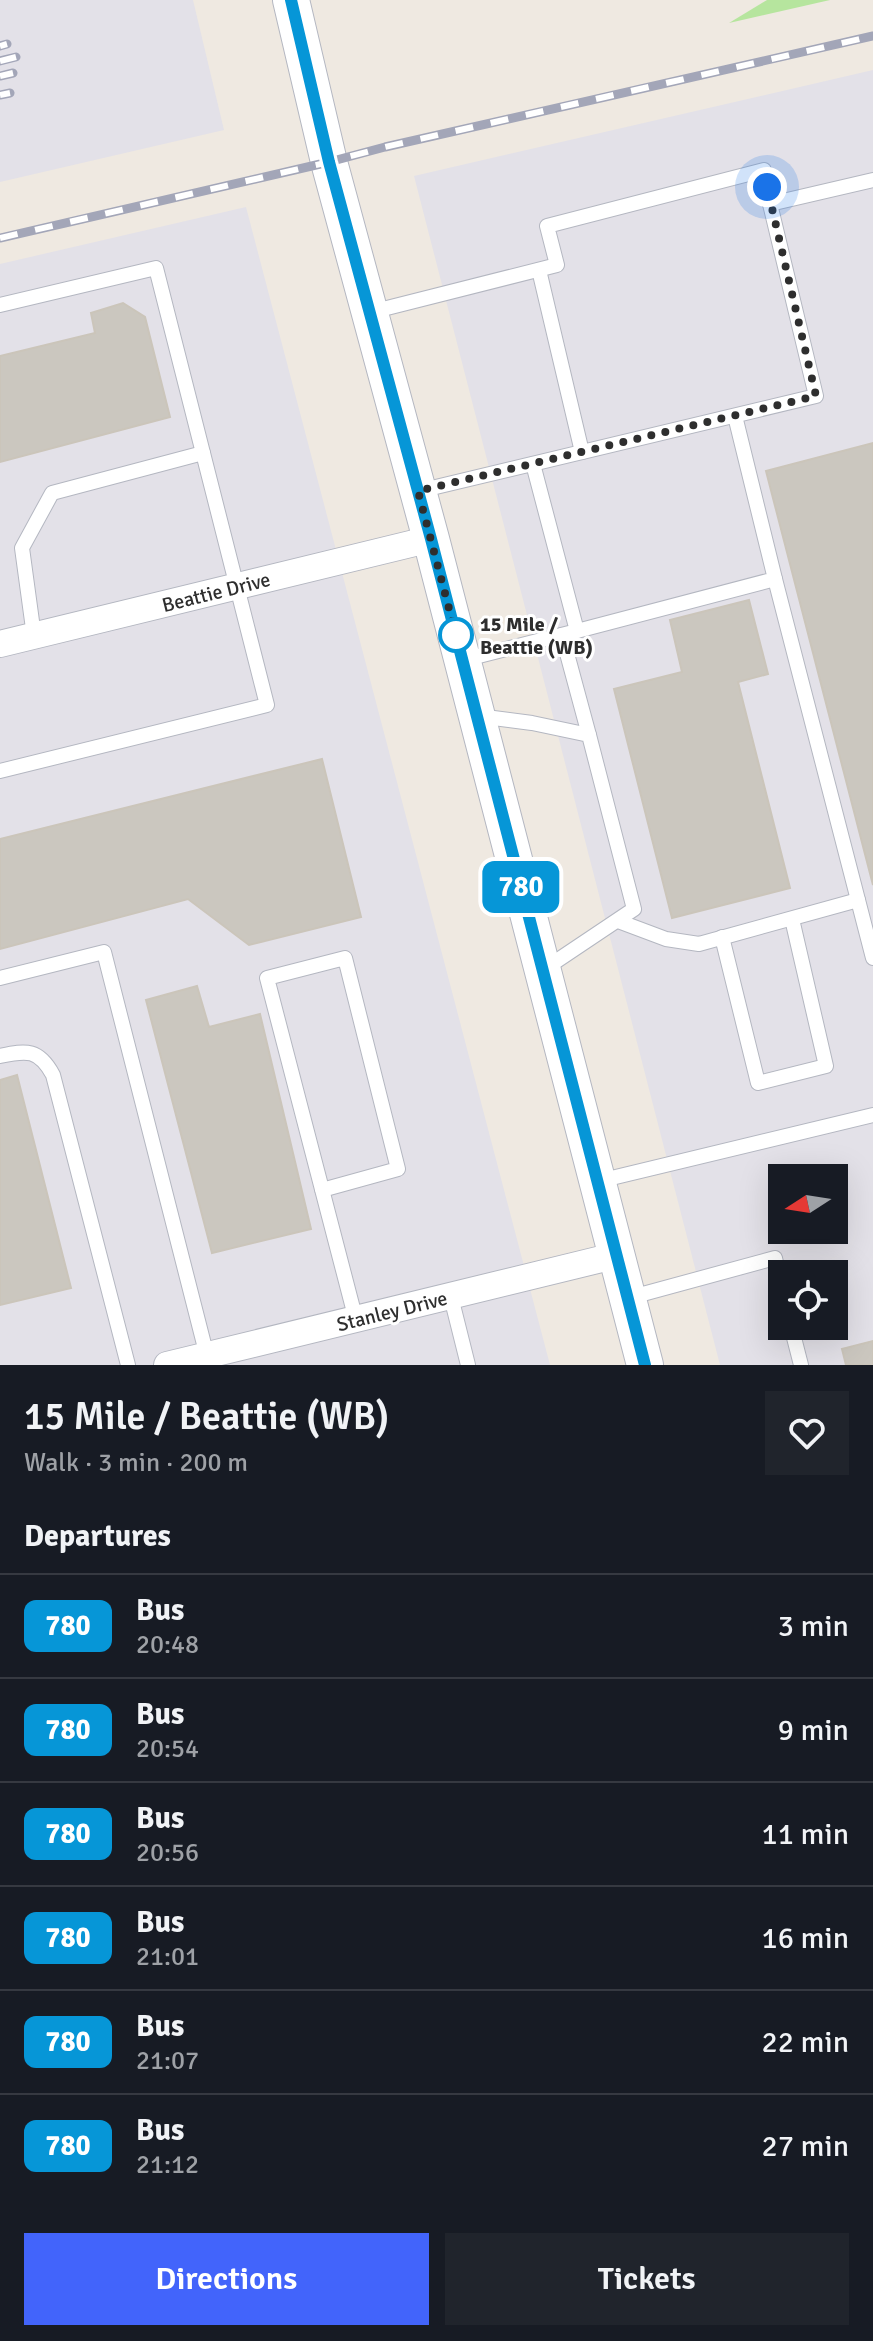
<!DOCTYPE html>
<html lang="en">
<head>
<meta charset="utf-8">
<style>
  body { margin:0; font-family:Signika,sans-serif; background:#20242c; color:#f1f3f6; height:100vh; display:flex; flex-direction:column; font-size:30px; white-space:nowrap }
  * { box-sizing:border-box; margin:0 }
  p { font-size:26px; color:#9ea1a6 }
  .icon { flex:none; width:44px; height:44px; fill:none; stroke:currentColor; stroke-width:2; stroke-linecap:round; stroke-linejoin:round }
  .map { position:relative; height:1365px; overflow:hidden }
  .side { display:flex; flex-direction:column; background:#171b24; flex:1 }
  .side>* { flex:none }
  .badge { padding:0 16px; border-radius:12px; font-size:28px; line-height:52px }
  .needle { width:52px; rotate:258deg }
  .tools { position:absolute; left:768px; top:1164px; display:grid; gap:16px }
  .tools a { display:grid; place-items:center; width:80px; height:80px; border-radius:0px; background:#171b24; box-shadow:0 8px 32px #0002; font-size:40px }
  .you { position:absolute; width:40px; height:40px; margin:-20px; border:6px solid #fff; border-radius:50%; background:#1a73e8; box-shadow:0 0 0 12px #1a73e833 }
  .map>.badge { position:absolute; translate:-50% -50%; box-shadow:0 0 0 4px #fff }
  h2 { padding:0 24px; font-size:30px; line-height:72px }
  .round { display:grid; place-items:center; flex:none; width:84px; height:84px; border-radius:0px; background:#20242c }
  .overview { display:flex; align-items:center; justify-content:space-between; height:136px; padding:0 24px }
  h1 { font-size:38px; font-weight:600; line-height:60px }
  .button { display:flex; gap:16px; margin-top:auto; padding:16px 24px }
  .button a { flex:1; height:92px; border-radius:0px; background:#4264fb; color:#fff; font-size:32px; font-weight:600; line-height:92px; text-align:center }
  .button a+a { background:#20242c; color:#f1f3f6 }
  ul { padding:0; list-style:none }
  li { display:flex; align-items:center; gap:24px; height:104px; padding:0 24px; border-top:2px solid #363941 }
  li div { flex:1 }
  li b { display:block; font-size:30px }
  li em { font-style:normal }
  li .badge { min-width:88px; font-weight:700; text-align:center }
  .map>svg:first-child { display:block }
  .industrial { fill:#e3e1e8; fill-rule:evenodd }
  .green { fill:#b6e59e }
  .building { fill:#cbc7bf; stroke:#cbc5ba; stroke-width:2 }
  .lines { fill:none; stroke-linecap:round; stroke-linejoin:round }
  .lane-casing { stroke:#b4b7c1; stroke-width:16 }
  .street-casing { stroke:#b4b7c1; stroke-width:28 }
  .secondary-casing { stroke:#b4b7c1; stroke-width:38 }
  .lane { stroke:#fff; stroke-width:14 }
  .street { stroke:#fff; stroke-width:26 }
  .secondary { stroke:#fff; stroke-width:36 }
  .rail-casing { stroke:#a3a6b8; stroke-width:9 }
  .rail { stroke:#fff; stroke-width:6; stroke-dasharray:18; stroke-linecap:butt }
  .line-casing { stroke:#fff; stroke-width:18 }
  .line { stroke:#0696d7; stroke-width:12 }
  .walk { stroke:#2e2e2e; stroke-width:8; stroke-dasharray:0 14.4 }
  .stop-dot { fill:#fff; stroke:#0696d7; stroke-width:4 }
  .labels { text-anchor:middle; stroke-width:6; stroke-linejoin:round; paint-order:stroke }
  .street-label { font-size:20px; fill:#2e2e2e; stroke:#fff }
  .stop-label { font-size:20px; font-weight:bold; fill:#2e2e2e; stroke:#fff; text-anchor:start }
</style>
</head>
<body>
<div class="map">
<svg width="873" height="1365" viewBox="0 0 873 1365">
  <rect width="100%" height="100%" fill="#efe9e1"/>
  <g class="industrial">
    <path d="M 0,0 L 193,0 L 224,130 L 0,182 Z"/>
    <path d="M 873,70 L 873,1365 L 720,1365 L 414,176 ZM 782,1178 L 834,1178 L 834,1230 L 782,1230 ZM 782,1274 L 834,1274 L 834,1326 L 782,1326 Z"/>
    <path d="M 246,207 L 550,1365 L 0,1365 L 0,264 Z"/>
  </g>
  <path class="green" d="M 767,0 L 830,0 L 729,23 Z"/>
  <g class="building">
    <path d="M 123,303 L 145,317 L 170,417 L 0,462 L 0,356 L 95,333 L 91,313 Z"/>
    <path d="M 873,443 L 873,885 L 766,471 Z"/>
    <path d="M 749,600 L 768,674 L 738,682 L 790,888 L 672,918 L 614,689 L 682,672 L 670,620 Z"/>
    <path d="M 322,759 L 361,917 L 249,945 L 188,899 L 0,949 L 0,839 Z"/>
    <path d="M 197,986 L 209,1027 L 260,1014 L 311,1229 L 212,1253 L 146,1000 Z"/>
    <path d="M 17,1075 L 71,1288 L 0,1305 L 0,1080 Z"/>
    <path d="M 873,1341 L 873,1365 L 846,1365 L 842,1349 Z"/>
  </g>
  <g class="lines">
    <defs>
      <g id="lane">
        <path d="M 539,270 L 582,452"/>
        <path d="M 0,305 L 156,268 L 267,705 L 0,771"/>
        <path d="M 371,312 L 557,265 L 547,226 L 764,170 L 770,204"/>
        <path d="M 419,491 L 816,396 L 770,204 L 873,180"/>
        <path d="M 775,579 L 873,958"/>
        <path d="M 577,631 L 775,579 L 735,416"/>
        <path d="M 562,635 L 589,735"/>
        <path d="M 34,636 L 22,548 L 52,493 L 203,453"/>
        <path d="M 463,660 L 577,631 L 533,464"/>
        <path d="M 478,716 L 532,723 L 589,735 L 634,909 L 543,970"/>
        <path d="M 618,921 L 666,939 L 699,944 L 858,900"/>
        <path d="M 722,937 L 758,1083 L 826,1066 L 792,919"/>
        <path d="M 0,978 L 104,952 L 207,1356"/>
        <path d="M 0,1056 C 27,1050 39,1049 53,1075 L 128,1365"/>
        <path d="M 599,1181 L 873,1115"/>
        <path d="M 322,1190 L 398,1169 L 345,958 L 267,978 L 356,1320"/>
        <path d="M 451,1297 L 468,1365"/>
        <path d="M 628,1298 L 775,1258 L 782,1288"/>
        <path d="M 791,1326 L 801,1365"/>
      </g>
      <g id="street">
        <path d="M 0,644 L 431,539"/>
        <path d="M 167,1365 L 618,1255"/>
      </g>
      <path id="secondary" d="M 291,0 L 329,162 L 431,539 L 645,1365"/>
    </defs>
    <use href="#lane" class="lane-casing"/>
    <use href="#street" class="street-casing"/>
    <use href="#secondary" class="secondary-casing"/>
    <use href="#lane" class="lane"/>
    <use href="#street" class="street"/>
    <use href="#secondary" class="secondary"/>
    <defs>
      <g id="rail">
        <path d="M 0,46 L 7,44"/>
        <path d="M 0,61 L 16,57"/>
        <path d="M 0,76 L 13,73"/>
        <path d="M 0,95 L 10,93"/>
        <path d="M 0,238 L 329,162 L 385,147 L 873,36"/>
      </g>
    </defs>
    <use href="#rail" class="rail-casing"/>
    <use href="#rail" class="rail"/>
  </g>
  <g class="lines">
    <defs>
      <path id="line" d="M 291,0 L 329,162 L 431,539 L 645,1365"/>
    </defs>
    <use href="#line" class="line-casing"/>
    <use href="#line" class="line"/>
    <path class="walk" d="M 456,635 L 418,491 L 816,396 L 767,187"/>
  </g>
  <circle class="stop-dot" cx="456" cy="635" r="16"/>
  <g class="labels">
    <g class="street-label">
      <text transform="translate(216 592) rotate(-14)" y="7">Beattie Drive</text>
      <text transform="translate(392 1311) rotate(-14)" y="7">Stanley Drive</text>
    </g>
    <g class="stop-label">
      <text x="480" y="631">15 Mile /<tspan x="480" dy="23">Beattie (WB)</tspan></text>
    </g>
  </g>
</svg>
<div class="tools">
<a><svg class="needle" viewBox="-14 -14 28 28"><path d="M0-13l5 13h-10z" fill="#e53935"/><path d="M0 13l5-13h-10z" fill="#9ea1a6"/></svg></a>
<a><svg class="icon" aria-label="locate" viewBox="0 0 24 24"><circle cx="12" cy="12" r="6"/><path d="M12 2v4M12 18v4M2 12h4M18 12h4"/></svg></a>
</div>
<div class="you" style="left:767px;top:187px"></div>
<b class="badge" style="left:521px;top:887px;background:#0696d7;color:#fff">780</b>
</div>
<section class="side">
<div class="overview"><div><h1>15 Mile / Beattie (WB)</h1><p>Walk · 3 min · 200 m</p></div><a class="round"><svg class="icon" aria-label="heart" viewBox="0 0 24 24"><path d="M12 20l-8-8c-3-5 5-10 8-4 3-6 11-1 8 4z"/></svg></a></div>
<h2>Departures</h2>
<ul>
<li><span class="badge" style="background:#0696d7;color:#fff">780</span><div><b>Bus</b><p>20:48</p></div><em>3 min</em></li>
<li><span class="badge" style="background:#0696d7;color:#fff">780</span><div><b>Bus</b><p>20:54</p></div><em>9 min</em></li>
<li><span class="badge" style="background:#0696d7;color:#fff">780</span><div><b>Bus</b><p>20:56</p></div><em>11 min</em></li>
<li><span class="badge" style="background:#0696d7;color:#fff">780</span><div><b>Bus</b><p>21:01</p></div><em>16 min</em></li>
<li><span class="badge" style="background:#0696d7;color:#fff">780</span><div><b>Bus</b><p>21:07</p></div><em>22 min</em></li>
<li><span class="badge" style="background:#0696d7;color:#fff">780</span><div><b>Bus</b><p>21:12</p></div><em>27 min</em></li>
</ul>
<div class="button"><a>Directions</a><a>Tickets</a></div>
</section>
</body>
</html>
